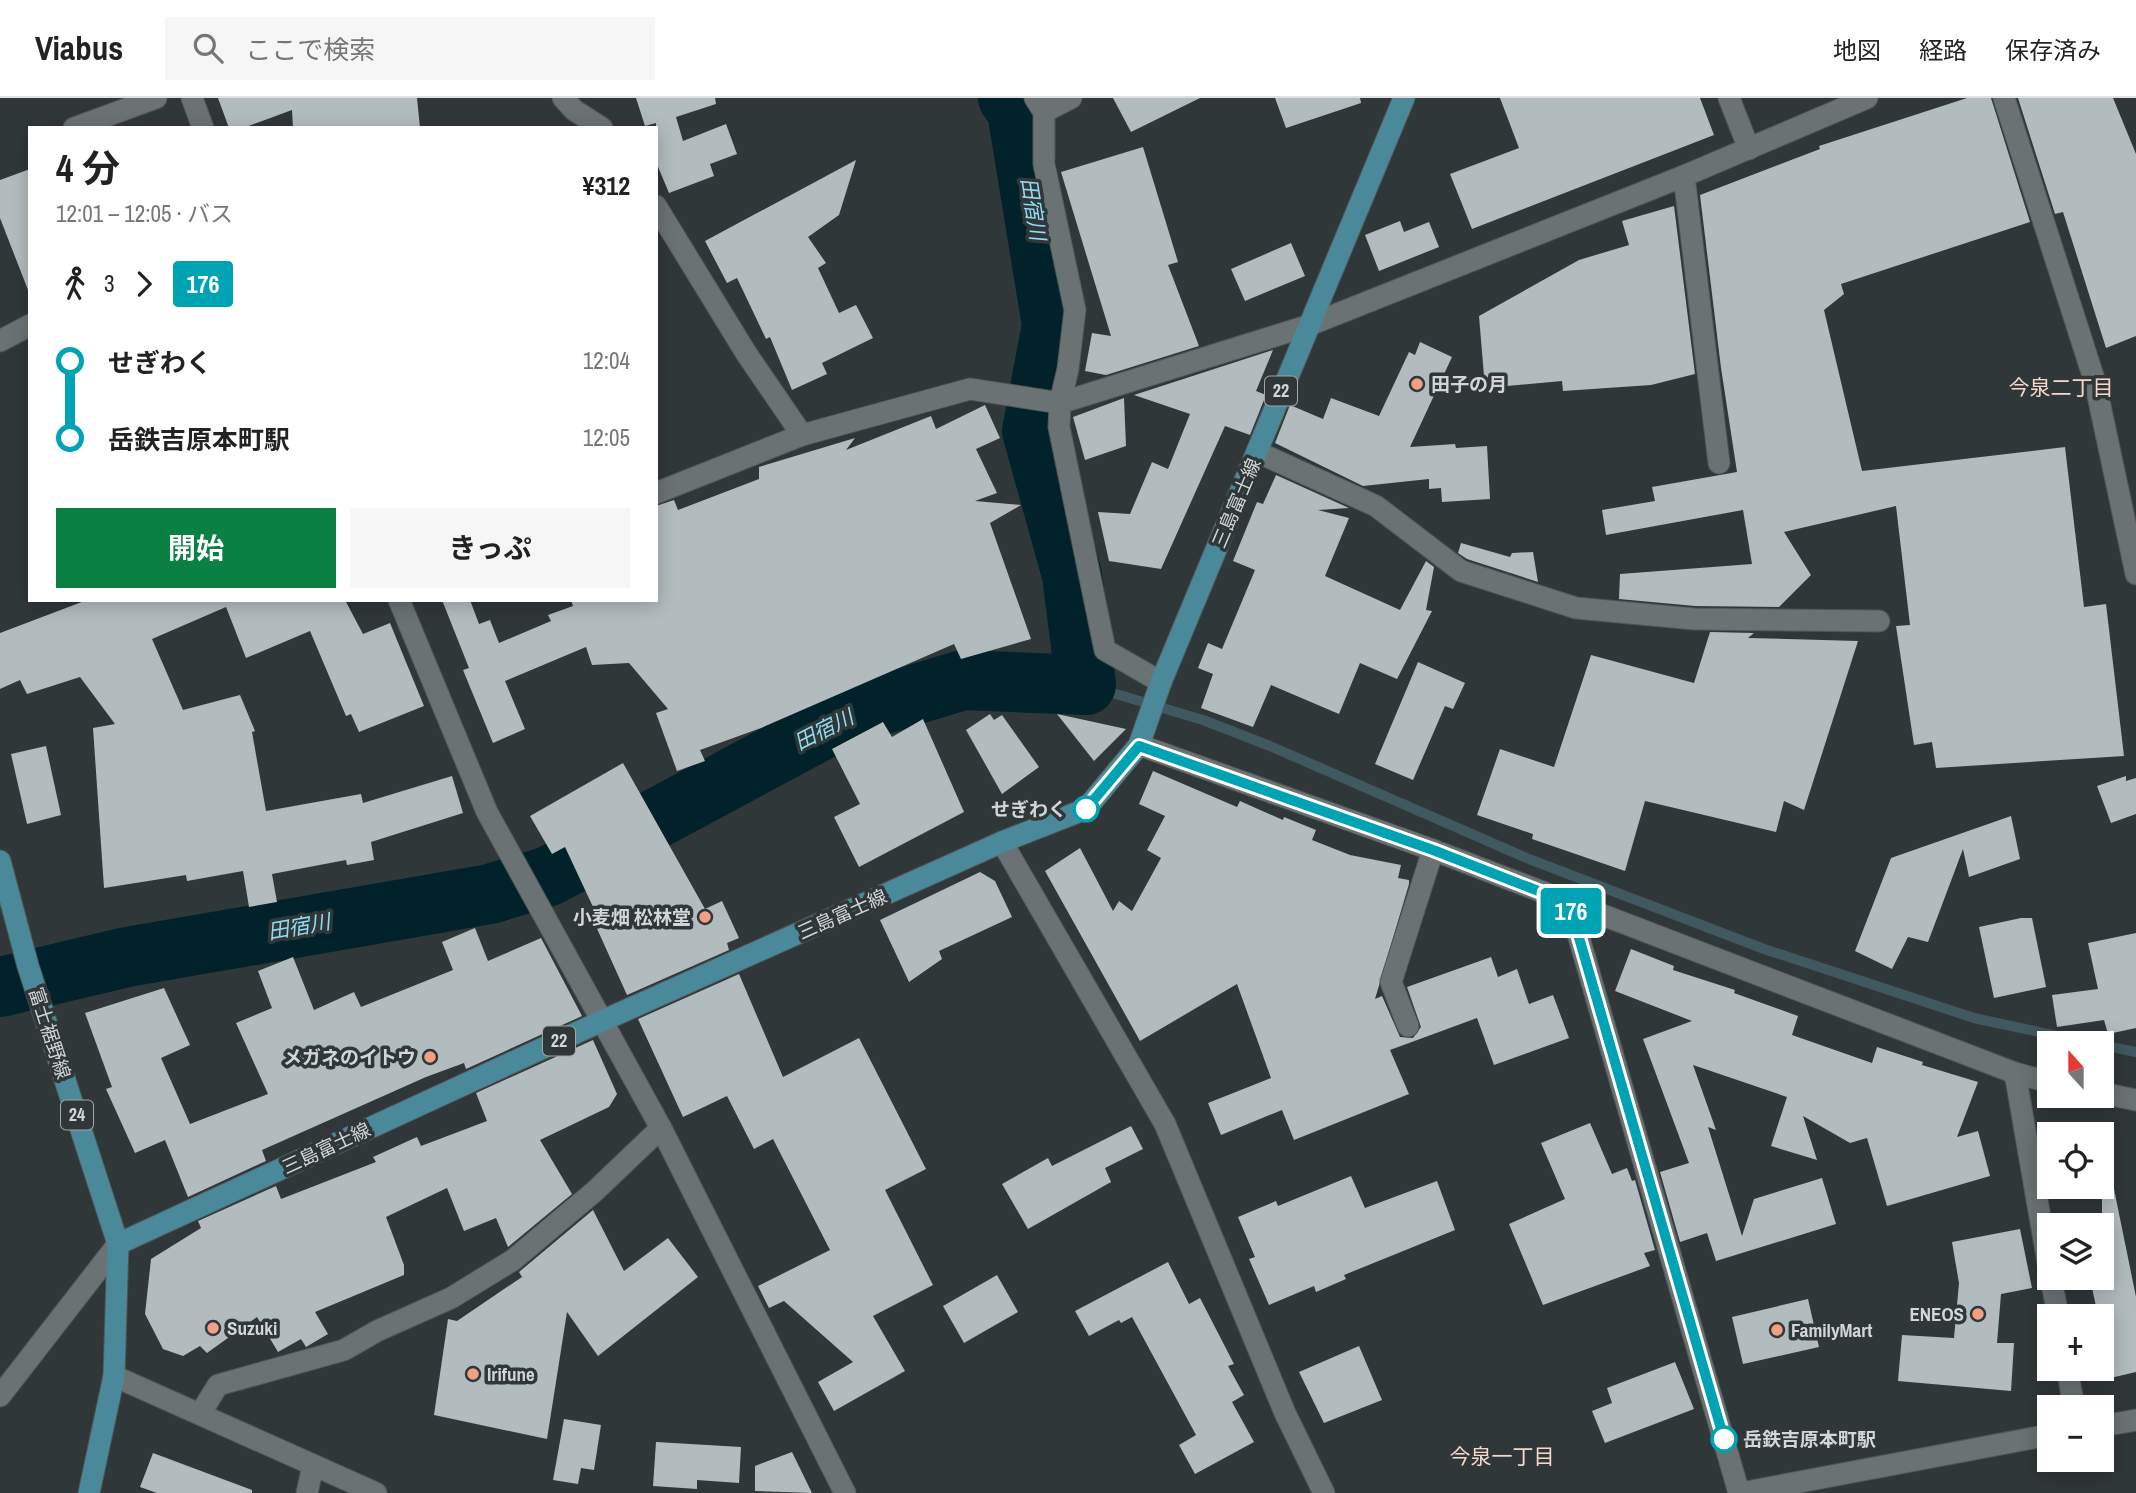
<!DOCTYPE html>
<html lang="ja">
<head>
<meta charset="utf-8">
<style>
  body { margin:0; font-family:"Archivo Narrow","Noto Sans JP",sans-serif; background:#f6f6f6; color:#222; height:100vh; display:flex; flex-direction:column; font-size:26px; white-space:nowrap }
  * { box-sizing:border-box; margin:0 }
  p { font-size:23px; color:#767676 }
  .icon { flex:none; width:38px; height:38px; fill:none; stroke:currentColor; stroke-width:2; stroke-linecap:round; stroke-linejoin:round }
  .map { position:relative; flex:1; overflow:hidden }
  .side { position:absolute; left:28px; top:28px; width:630px; height:476px; display:flex; flex-direction:column; background:#fff; border-radius:0px; box-shadow:0 4px 18px #0003 }
  .side>* { flex:none }
  .badge { padding:0 14px; border-radius:5px; font-size:24px; line-height:46px }
  .needle { width:46px; rotate:339deg }
  .controls { position:absolute; left:2037px; top:933px; display:grid; gap:14px }
  .controls a { display:grid; place-items:center; width:77px; height:77px; border-radius:0px; background:#fff; box-shadow:0 4px 18px #0003; font-size:35px }
  .map>.badge { position:absolute; translate:-50% -50%; box-shadow:0 0 0 4px #fff }
  .legs { display:flex; align-items:center; gap:10px; height:77px; padding:0 28px; font-size:23px }
  .legs p { margin-inline-start:auto }
  .summary { display:flex; align-items:center; justify-content:space-between; height:119px; padding:0 28px }
  h1 { font-size:38px; font-weight:700; line-height:52px }
  .action { display:flex; gap:14px; margin-top:auto; padding:14px 28px }
  .action a { flex:1; height:80px; border-radius:0px; background:#0b8043; color:#fff; font-size:28px; font-weight:700; line-height:80px; text-align:center }
  .action a+a { background:#f6f6f6; color:#222 }
  ul { padding:0 28px; list-style:none }
  li { display:flex; align-items:center; gap:24px; height:77px; font-size:26px }
  li i { display:grid; place-items:center; width:10px; height:100%; margin:0 9px; background:currentColor }
  li i::after { content:''; width:18px; height:18px; margin:-9px; border:5px solid; border-radius:50%; background:#fff }
  li p { margin-inline-start:auto }
  li:first-child i { background:linear-gradient(#0000 50%,currentColor 0) }
  li:last-child i { background:linear-gradient(currentColor 50%,#0000 0) }
  header { display:flex; align-items:center; gap:42px; box-sizing:border-box; height:98px; padding:0 35px; background:#fff; border-bottom:2px solid #e0e0e0 }
  header strong { font-size:33px }
  nav { display:flex; gap:38px; margin-inline-start:auto; font-size:24px }
  .search { width:490px; height:63px; background:#f6f6f6; display:flex; align-items:center; gap:18px; box-sizing:border-box; padding:0 24px; border-radius:0px; color:#767676; font-size:26px }
  .map>svg:first-child { display:block }
  .lines { fill:none; stroke-linecap:round; stroke-linejoin:round }
  .stream { stroke:#40585f; stroke-width:10 }
  .river { stroke:#01222b; stroke-width:60 }
  .building { fill:#b2bbbd }
  .minor-casing { stroke:#505557; stroke-width:23 }
  .major-casing { stroke:#505557; stroke-width:23 }
  .minor { stroke:#6a7274; stroke-width:21 }
  .major { stroke:#4a8999; stroke-width:21 }
  .line-1-casing { stroke:#fff; stroke-width:16 }
  .line-1 { stroke:#00a3b4; stroke-width:10 }
  .poi-dot { fill:#f39f84; stroke:#303739; stroke-width:2.5 }
  .stop-1-dot { fill:#fff; stroke:#00a3b4; stroke-width:3.5 }
  .labels { text-anchor:middle; stroke-width:7; stroke-linejoin:round; paint-order:stroke }
  .shield { fill:#303739; stroke:#a1a6a8; stroke-width:2 }
  .shield-label { font-size:18px; font-weight:bold; fill:#d2d6d8 }
  .poi-label { font-size:19px; font-weight:bold; fill:#d2d6d8; stroke:#303739; text-anchor:start }
  .street-label { font-size:19px; fill:#d2d6d8; stroke:#303739 }
  .stop-label { font-size:19px; font-weight:bold; fill:#d2d6d8; stroke:#303739; text-anchor:end }
  .water-label { font-size:21px; font-style:italic; fill:#90dcf3; stroke:#303739 }
  .neighbourhood-label { font-size:21px; fill:#f7d6cb; stroke:#303739 }
</style>
</head>
<body>
<header>
<strong>Viabus</strong>
<div class="search"><svg class="icon" aria-label="search" viewBox="0 0 24 24"><circle cx="10" cy="10" r="6"/><path d="M15 15l6 6"/></svg>ここで検索</div>
<nav><a>地図</a><a>経路</a><a>保存済み</a></nav>
</header>
<div class="map">
<svg width="2136" height="1395" viewBox="0 0 2136 1395">
  <rect width="100%" height="100%" fill="#303739"/>
  <g class="lines">
    <g class="stream">
      <path d="M 1086,587 L 1203,622 L 1270,648 L 1529,761 L 1764,851 L 1974,920 L 2091,945"/>
      <path d="M 2102,947 L 2136,954"/>
    </g>
    <path class="river" d="M 0,889 L 127,859 L 490,796 L 549,778 L 851,616 L 963,582 L 1086,587 L 1072,477 L 1032,333 L 1052,227 L 1017,13 L 1008,0"/>
  </g>
  <g class="building">
    <path d="M 218,0 L 417,0 L 420,30 L 293,30 L 292,12 L 243,30 L 229,30 Z"/>
    <path d="M 636,0 L 715,0 L 716,6 L 676,19 L 683,43 L 726,26 L 737,56 L 710,66 L 714,78 L 669,95 L 656,64 L 656,25 L 645,28 Z"/>
    <path d="M 1113,0 L 1200,0 L 1131,34 Z"/>
    <path d="M 1275,0 L 1360,0 L 1361,5 L 1286,30 Z"/>
    <path d="M 1500,0 L 1700,0 L 1714,37 L 1472,131 L 1450,76 L 1519,50 Z"/>
    <path d="M 1967,0 L 1991,0 L 2030,124 L 1841,186 L 1844,196 L 1824,212 L 1862,373 L 2065,349 L 2084,509 L 2106,506 L 2124,658 L 1936,670 L 1932,644 L 1914,647 L 1896,528 L 1910,527 L 1896,408 L 1784,434 L 1811,477 L 1779,509 L 1695,508 L 1619,501 L 1620,476 L 1752,466 L 1743,412 L 1606,437 L 1602,412 L 1655,403 L 1652,389 L 1737,374 L 1721,270 L 1700,97 L 1820,51 L 1819,48 Z"/>
    <path d="M 2018,0 L 2113,0 L 2136,56 L 2136,238 L 2106,250 L 2063,114 L 2055,116 Z"/>
    <path d="M 1143,49 L 1178,164 L 1168,167 L 1199,248 L 1106,277 L 1085,273 L 1092,235 L 1111,238 L 1061,74 Z"/>
    <path d="M 856,62 L 839,117 L 808,139 L 826,165 L 818,170 L 839,215 L 856,207 L 873,240 L 822,265 L 827,276 L 792,292 L 770,239 L 766,241 L 737,180 L 727,185 L 705,143 Z"/>
    <path d="M 30,71 L 30,191 L 28,192 L 0,120 L 0,82 Z"/>
    <path d="M 1674,108 L 1695,276 L 1651,287 L 1563,293 L 1562,283 L 1485,290 L 1479,218 L 1579,162 L 1629,147 L 1622,123 Z"/>
    <path d="M 1400,123 L 1404,134 L 1429,124 L 1439,149 L 1379,173 L 1365,137 Z"/>
    <path d="M 1291,145 L 1305,178 L 1245,203 L 1231,171 Z"/>
    <path d="M 1420,244 L 1452,259 L 1410,349 L 1455,346 L 1456,350 L 1487,348 L 1490,401 L 1442,404 L 1441,390 L 1429,391 L 1429,381 L 1363,388 L 1275,345 L 1290,307 L 1323,321 L 1331,300 L 1379,318 L 1409,254 L 1415,257 Z"/>
    <path d="M 1273,252 L 1256,293 L 1266,297 L 1250,337 L 1225,328 L 1161,471 L 1109,463 L 1098,414 L 1130,416 L 1152,364 L 1168,371 L 1190,316 L 1134,297 Z"/>
    <path d="M 1124,300 L 1126,348 L 1085,362 L 1073,319 Z"/>
    <path d="M 985,307 L 1000,340 L 976,351 L 997,395 L 975,403 L 1021,407 L 990,425 L 1031,541 L 961,561 L 954,546 L 761,630 L 700,652 L 705,663 L 677,673 L 656,615 L 668,611 L 629,565 L 592,567 L 586,549 L 505,583 L 525,631 L 493,645 L 463,572 L 469,570 L 442,502 L 470,502 L 479,526 L 490,522 L 499,545 L 551,523 L 548,517 L 573,508 L 571,502 L 656,502 L 656,408 L 674,402 L 678,412 L 759,381 L 759,369 L 855,340 L 846,352 L 931,318 L 936,331 Z"/>
    <path d="M 1276,377 L 1349,410 L 1318,412 L 1349,420 L 1325,478 L 1400,512 L 1426,463 L 1434,469 L 1426,512 L 1432,513 L 1397,581 L 1360,565 L 1339,616 L 1271,587 L 1253,629 L 1201,610 L 1213,576 L 1198,570 L 1208,545 L 1222,551 L 1255,472 L 1233,463 L 1257,404 L 1263,406 Z"/>
    <path d="M 1461,445 L 1510,459 L 1512,455 L 1533,454 L 1538,484 L 1467,461 L 1458,455 Z"/>
    <path d="M 87,502 L 345,502 L 363,536 L 390,525 L 424,608 L 359,634 L 351,616 L 346,618 L 310,533 L 246,560 L 226,509 L 152,541 L 183,612 L 240,597 L 255,633 L 252,634 L 266,713 L 361,696 L 363,705 L 452,678 L 463,715 L 371,744 L 374,762 L 347,767 L 346,762 L 272,776 L 277,804 L 249,809 L 243,773 L 187,783 L 186,777 L 104,790 L 93,630 L 115,626 L 80,579 L 27,596 L 20,582 L 0,591 L 0,535 Z"/>
    <path d="M 1710,534 L 1754,535 L 1748,540 L 1858,543 L 1804,712 L 1784,703 L 1776,734 L 1645,703 L 1625,773 L 1532,741 L 1533,736 L 1477,717 L 1500,651 L 1554,669 L 1591,557 L 1694,585 Z"/>
    <path d="M 1418,564 L 1465,585 L 1453,611 L 1445,608 L 1413,682 L 1375,666 Z"/>
    <path d="M 990,616 L 994,622 L 1002,617 L 1039,669 L 1002,696 L 966,632 Z"/>
    <path d="M 1057,616 L 1126,631 L 1094,663 Z"/>
    <path d="M 923,621 L 964,714 L 859,769 L 834,719 L 860,706 L 832,651 L 883,624 L 892,639 Z"/>
    <path d="M 46,648 L 61,717 L 27,726 L 11,656 Z"/>
    <path d="M 623,665 L 705,811 L 722,803 L 739,840 L 727,845 L 729,852 L 627,897 L 589,813 L 594,811 L 565,749 L 552,756 L 530,718 Z"/>
    <path d="M 1153,673 L 1237,709 L 1240,703 L 1283,722 L 1284,719 L 1316,732 L 1312,742 L 1350,757 L 1401,767 L 1398,780 L 1409,782 L 1409,786 L 1375,901 L 1382,898 L 1400,939 L 1413,940 L 1421,929 L 1407,889 L 1491,859 L 1498,879 L 1517,871 L 1529,906 L 1553,897 L 1569,940 L 1494,967 L 1477,920 L 1390,952 L 1409,996 L 1294,1042 L 1282,1012 L 1221,1037 L 1208,1005 L 1271,980 L 1237,886 L 1140,943 L 1045,773 L 1080,750 L 1113,813 L 1119,803 L 1132,813 L 1161,760 L 1147,752 L 1165,718 L 1139,706 Z"/>
    <path d="M 2126,678 L 2126,683 L 2136,680 L 2136,716 L 2111,725 L 2097,688 Z"/>
    <path d="M 2011,718 L 2020,761 L 1969,779 L 1963,751 L 1928,844 L 1908,839 L 1892,871 L 1855,853 L 1891,760 Z"/>
    <path d="M 980,774 L 995,783 L 1012,819 L 939,853 L 942,861 L 909,884 L 880,822 Z"/>
    <path d="M 2021,820 L 2032,820 L 2046,889 L 1994,900 L 1979,829 Z"/>
    <path d="M 475,830 L 488,863 L 541,840 L 582,918 L 466,971 L 464,965 L 426,979 L 262,1052 L 266,1063 L 188,1099 L 165,1042 L 135,1055 L 106,991 L 112,989 L 85,915 L 164,890 L 190,947 L 161,960 L 190,1026 L 268,996 L 236,925 L 272,910 L 258,873 L 293,859 L 314,912 L 354,894 L 361,909 L 453,872 L 442,844 Z"/>
    <path d="M 2136,835 L 2136,930 L 2108,936 L 2104,922 L 2057,929 L 2052,897 L 2098,891 L 2088,845 Z"/>
    <path d="M 1631,851 L 1674,868 L 1673,872 L 1735,892 L 1734,895 L 1798,918 L 1792,937 L 1872,965 L 1877,949 L 1923,964 L 1922,967 L 1978,984 L 1957,1039 L 1978,1033 L 1990,1078 L 1887,1108 L 1867,1040 L 1850,1045 L 1803,1018 L 1817,1062 L 1771,1048 L 1787,999 L 1693,967 L 1716,1032 L 1708,1029 L 1742,1138 L 1754,1101 L 1822,1080 L 1836,1126 L 1716,1163 L 1707,1135 L 1680,1144 L 1660,1074 L 1689,1065 L 1643,941 L 1692,923 L 1615,893 Z"/>
    <path d="M 739,876 L 783,979 L 859,940 L 926,1071 L 885,1092 L 933,1187 L 873,1218 L 905,1273 L 834,1313 L 818,1284 L 853,1264 L 784,1203 L 769,1210 L 758,1188 L 830,1152 L 773,1041 L 754,1051 L 727,998 L 683,1019 L 638,921 Z"/>
    <path d="M 593,942 L 617,996 L 609,1009 L 540,1042 L 572,1096 L 508,1149 L 496,1120 L 464,1133 L 447,1090 L 386,1119 L 404,1167 L 404,1177 L 315,1214 L 328,1236 L 306,1249 L 301,1241 L 278,1254 L 257,1219 L 207,1255 L 200,1248 L 183,1258 L 163,1251 L 145,1216 L 151,1161 L 201,1130 L 198,1123 L 276,1088 L 281,1101 L 376,1064 L 373,1059 L 417,1039 L 421,1048 L 487,1023 L 476,995 Z"/>
    <path d="M 1590,1025 L 1612,1076 L 1627,1070 L 1632,1083 L 1635,1082 L 1655,1152 L 1644,1155 L 1650,1168 L 1543,1207 L 1509,1126 L 1565,1101 L 1541,1045 Z"/>
    <path d="M 1131,1028 L 1143,1051 L 1105,1070 L 1111,1084 L 1028,1131 L 1002,1086 L 1048,1060 L 1052,1068 Z"/>
    <path d="M 1351,1078 L 1365,1110 L 1437,1083 L 1455,1132 L 1344,1177 L 1346,1181 L 1316,1194 L 1314,1188 L 1269,1207 L 1249,1161 L 1255,1159 L 1238,1119 L 1276,1103 L 1278,1108 Z"/>
    <path d="M 2114,1091 L 2136,1199 L 2136,1274 L 2102,1282 L 2102,1218 L 2098,1218 L 2090,1180 L 2102,1180 L 2102,1093 Z"/>
    <path d="M 593,1112 L 624,1173 L 668,1140 L 698,1179 L 598,1258 L 567,1214 L 547,1341 L 434,1317 L 448,1221 L 457,1223 L 522,1179 L 519,1174 Z"/>
    <path d="M 2020,1131 L 2032,1190 L 2001,1196 L 1997,1245 L 2014,1245 L 2011,1293 L 1898,1283 L 1902,1237 L 1954,1240 L 1959,1185 L 1952,1144 Z"/>
    <path d="M 1168,1164 L 1189,1206 L 1200,1200 L 1234,1266 L 1228,1268 L 1244,1297 L 1232,1304 L 1254,1344 L 1195,1376 L 1179,1347 L 1196,1337 L 1132,1219 L 1121,1225 L 1119,1222 L 1089,1238 L 1075,1213 Z"/>
    <path d="M 997,1177 L 1018,1214 L 964,1245 L 943,1208 Z"/>
    <path d="M 1808,1201 L 1819,1249 L 1743,1266 L 1732,1219 Z"/>
    <path d="M 1359,1248 L 1382,1302 L 1324,1325 L 1299,1274 Z"/>
    <path d="M 1675,1264 L 1694,1311 L 1605,1345 L 1592,1313 L 1612,1305 L 1607,1290 Z"/>
    <path d="M 564,1321 L 601,1327 L 594,1372 L 581,1370 L 578,1386 L 553,1382 Z"/>
    <path d="M 656,1344 L 741,1349 L 739,1385 L 697,1382 L 697,1391 L 653,1388 Z"/>
    <path d="M 792,1354 L 812,1395 L 755,1393 L 755,1368 Z"/>
    <path d="M 153,1355 L 252,1392 L 252,1395 L 157,1395 L 140,1389 Z"/>
  </g>
  <g class="lines">
    <defs>
      <g id="minor">
        <path d="M 192,0 L 203,30"/>
        <path d="M 563,0 L 574,12 L 602,30"/>
        <path d="M 1035,0 L 1044,14 L 1044,66 L 1075,212 L 1068,271 L 1060,305 L 1059,329 L 1105,552 L 1161,584"/>
        <path d="M 1729,0 L 1749,51"/>
        <path d="M 2004,0 L 2095,284 L 2136,476"/>
        <path d="M 1044,14 L 1071,0"/>
        <path d="M 74,30 L 156,0"/>
        <path d="M 1684,78 L 1719,365"/>
        <path d="M 656,108 L 746,255 L 802,337"/>
        <path d="M 0,243 L 30,227"/>
        <path d="M 1257,354 L 1376,408 L 1461,473 L 1576,510 L 1694,521 L 1879,523"/>
        <path d="M 656,395 L 802,337 L 970,291 L 1060,305 L 1307,228 L 1684,78 L 1867,0"/>
        <path d="M 399,502 L 487,714 L 661,1030 L 845,1395"/>
        <path d="M 1139,647 L 1433,752 L 2015,975 L 2049,984"/>
        <path d="M 1002,744 L 1165,1026 L 1285,1315 L 1324,1395"/>
        <path d="M 1569,805 L 1739,1395"/>
        <path d="M 1408,928 L 1391,884 L 1433,752"/>
        <path d="M 2015,975 L 2049,1171"/>
        <path d="M 2102,995 L 2136,1002"/>
        <path d="M 2051,1180 L 2058,1218"/>
        <path d="M 2067,1270 L 2074,1309"/>
        <path d="M 114,1278 L 376,1395"/>
        <path d="M 0,1298 L 118,1146"/>
        <path d="M 200,1316 L 218,1287 L 344,1252 L 377,1233 L 451,1200 L 513,1162 L 595,1093 L 661,1030"/>
        <path d="M 2102,1328 L 2136,1322"/>
        <path d="M 307,1395 L 313,1368"/>
        <path d="M 1741,1395 L 2049,1337"/>
      </g>
      <g id="major">
        <path d="M 0,763 L 28,868 L 118,1146 L 114,1278 L 89,1395"/>
        <path d="M 118,1146 L 602,923 L 1002,744 L 1086,711 L 1139,647 L 1161,584 L 1404,0"/>
      </g>
    </defs>
    <use href="#minor" class="minor-casing"/>
    <use href="#major" class="major-casing"/>
    <use href="#minor" class="minor"/>
    <use href="#major" class="major"/>
  </g>
  <g class="lines">
    <defs>
      <path id="line-1" d="M 1086,711 L 1139,648 L 1433,752 L 1569,805 L 1724,1341"/>
    </defs>
    <use href="#line-1" class="line-1-casing"/>
    <use href="#line-1" class="line-1"/>
  </g>
  <g class="poi-dot">
    <circle cx="1417" cy="286" r="7"/>
    <circle cx="705" cy="819" r="7"/>
    <circle cx="430" cy="959" r="7"/>
    <circle cx="1978" cy="1216" r="7"/>
    <circle cx="213" cy="1230" r="7"/>
    <circle cx="1777" cy="1232" r="7"/>
    <circle cx="473" cy="1276" r="7"/>
  </g>
  <g class="stop-1-dot">
    <circle cx="1086" cy="711" r="12"/>
    <circle cx="1724" cy="1341" r="12"/>
  </g>
  <g class="labels">
    <g class="shield">
      <rect x="1265" y="278.5" width="32" height="29" rx="5"/>
      <rect x="543" y="928.5" width="32" height="29" rx="5"/>
      <rect x="61" y="1002.5" width="32" height="29" rx="5"/>
    </g>
    <g class="shield-label">
      <text x="1281" y="299">22</text>
      <text x="559" y="949">22</text>
      <text x="77" y="1023">24</text>
    </g>
    <g class="poi-label">
      <text x="1431" y="293">田子の月</text>
      <text x="691" y="826" text-anchor="end">小麦畑 松林堂</text>
      <text x="416" y="966" text-anchor="end">メガネのイトウ</text>
      <text x="1964" y="1223" text-anchor="end">ENEOS</text>
      <text x="227" y="1237">Suzuki</text>
      <text x="1791" y="1239">FamilyMart</text>
      <text x="487" y="1283">Irifune</text>
    </g>
    <g class="street-label">
      <text transform="translate(1236 405) rotate(-67)" y="7">三島富士線</text>
      <text transform="translate(842 816) rotate(-24)" y="7">三島富士線</text>
      <text transform="translate(50 935) rotate(72)" y="7">富士裾野線</text>
      <text transform="translate(326 1050) rotate(-25)" y="7">三島富士線</text>
    </g>
    <g class="stop-label">
      <text x="1067" y="718">せぎわく</text>
      <text x="1743" y="1348" text-anchor="start">岳鉄吉原本町駅</text>
    </g>
    <g class="water-label">
      <text transform="translate(1033 111) rotate(81)" y="7">田宿川</text>
      <text transform="translate(824 632) rotate(-27)" y="7">田宿川</text>
      <text transform="translate(299 829) rotate(-10)" y="7">田宿川</text>
    </g>
    <g class="neighbourhood-label">
      <text x="2061" y="297">今泉二丁目</text>
      <text x="1502" y="1366">今泉一丁目</text>
    </g>
  </g>
</svg>
<div class="controls">
<a><svg class="needle" viewBox="-14 -14 28 28"><path d="M0-13l5 13h-10z" fill="#e53935"/><path d="M0 13l5-13h-10z" fill="#767676"/></svg></a>
<a><svg class="icon" aria-label="locate" viewBox="0 0 24 24"><circle cx="12" cy="12" r="6"/><path d="M12 2v4M12 18v4M2 12h4M18 12h4"/></svg></a>
<a><svg class="icon" aria-label="layers" viewBox="0 0 24 24"><path d="M12 4l9 5-9 5-9-5zM3 14l9 5 9-5"/></svg></a>
<a>+</a>
<a>−</a>
</div>
<b class="badge" style="left:1571px;top:813px;background:#00a3b4;color:#fff">176</b>
<section class="side">
<div class="summary"><div><h1>4 分</h1><p>12:01 – 12:05 · バス</p></div><b>¥312</b></div>
<div class="legs"><svg class="icon" aria-label="walk" viewBox="0 0 24 24"><circle cx="13" cy="4" r="2"/><path d="M13 8l-2 6 4 7M11 14l-3 7M7 12l3-4h3l4 4"/></svg>3<svg class="icon" aria-label="forward" viewBox="0 0 24 24"><path d="M9 5l7 7-7 7"/></svg><b class="badge" style="background:#00a3b4;color:#fff">176</b></div>
<ul>
<li><i style="color:#00a3b4"></i><b>せぎわく</b><p>12:04</p></li>
<li><i style="color:#00a3b4"></i><b>岳鉄吉原本町駅</b><p>12:05</p></li>
</ul>
<div class="action"><a>開始</a><a>きっぷ</a></div>
</section>
</div>
</body>
</html>
